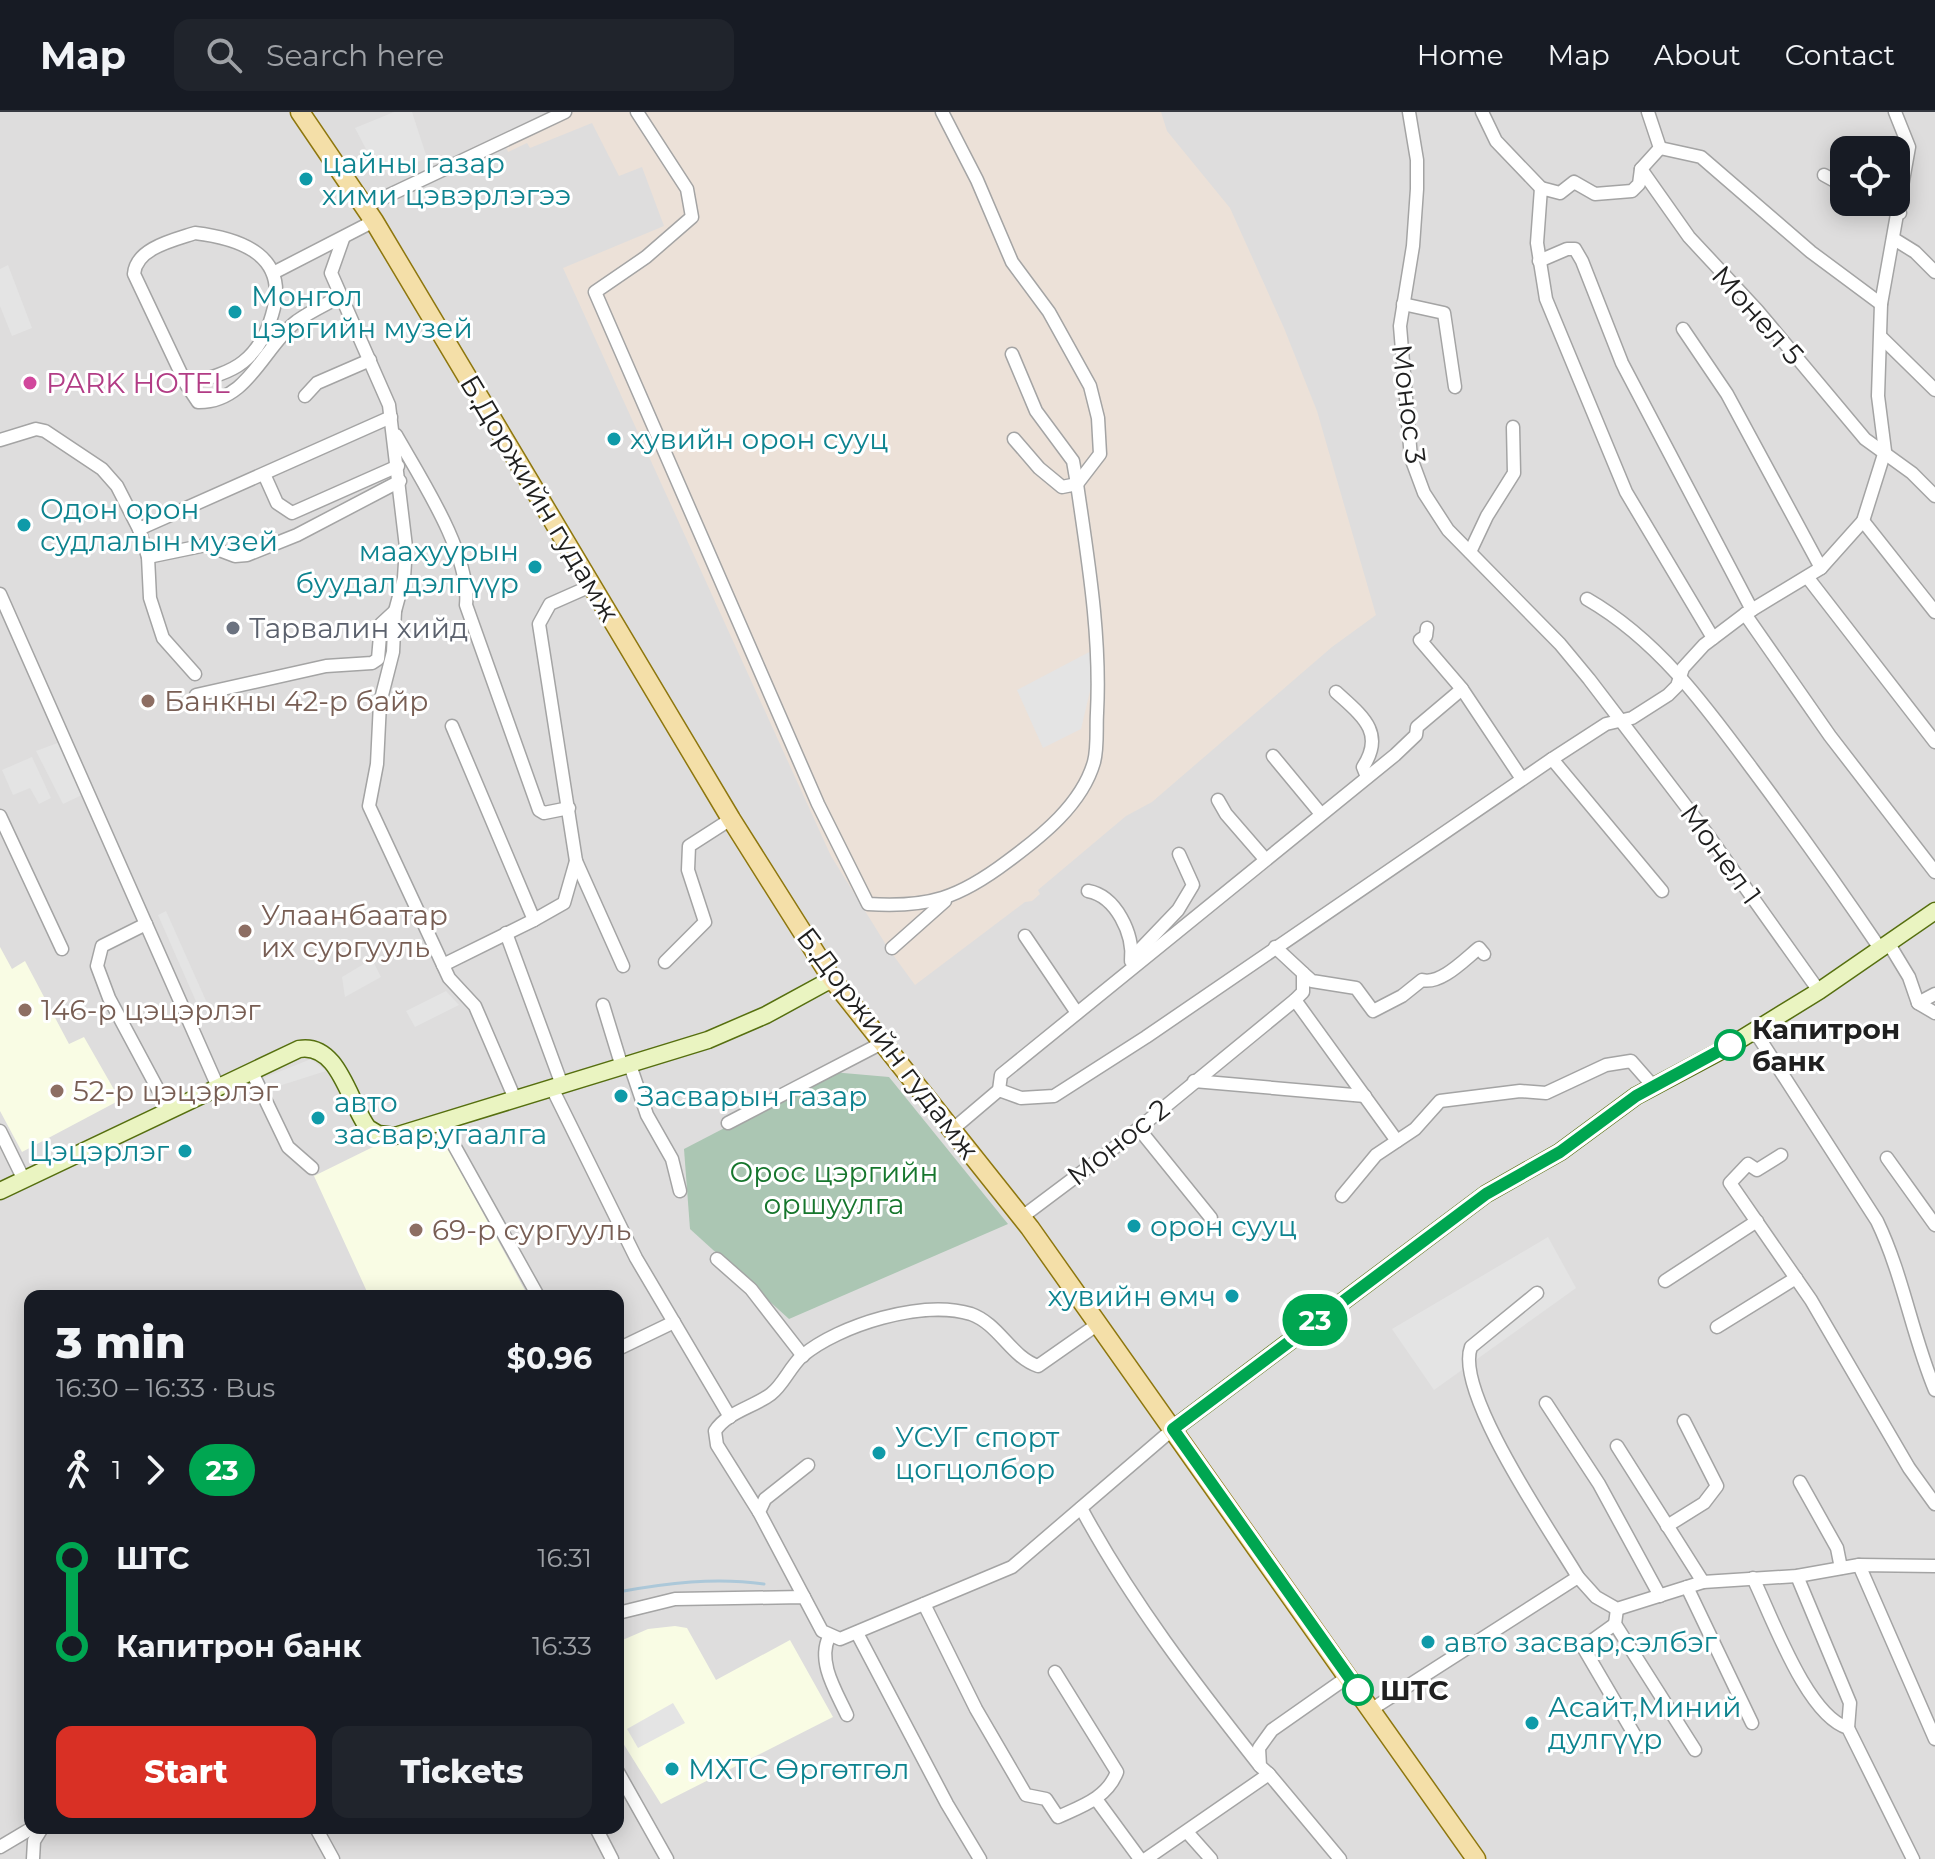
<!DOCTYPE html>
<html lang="en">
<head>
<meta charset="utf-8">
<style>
  body { margin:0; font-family:Montserrat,sans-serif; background:#20242c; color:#f1f3f6; height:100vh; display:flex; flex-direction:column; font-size:30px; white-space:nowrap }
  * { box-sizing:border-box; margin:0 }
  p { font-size:26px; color:#9ea1a6 }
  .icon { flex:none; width:44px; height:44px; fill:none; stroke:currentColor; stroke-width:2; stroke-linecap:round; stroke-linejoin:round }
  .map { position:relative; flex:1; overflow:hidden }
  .side { position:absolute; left:24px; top:1178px; width:600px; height:544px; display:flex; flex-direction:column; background:#171b24; border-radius:16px; box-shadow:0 4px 20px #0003 }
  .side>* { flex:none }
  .badge { padding:0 16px; border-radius:26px; font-size:28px; line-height:52px }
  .tools { position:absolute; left:1830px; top:24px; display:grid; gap:16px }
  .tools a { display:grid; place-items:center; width:80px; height:80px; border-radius:16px; background:#171b24; box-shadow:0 4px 20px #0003; font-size:40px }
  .map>.badge { position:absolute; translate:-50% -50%; box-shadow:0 0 0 4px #fff }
  .legs { display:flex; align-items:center; gap:12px; height:88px; padding:0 32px; font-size:26px }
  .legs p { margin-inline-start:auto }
  .head { display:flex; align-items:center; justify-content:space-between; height:136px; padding:0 32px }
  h1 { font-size:44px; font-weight:800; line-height:60px }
  .button { display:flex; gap:16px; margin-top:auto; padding:16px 32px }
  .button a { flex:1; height:92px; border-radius:16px; background:#d93025; color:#fff; font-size:32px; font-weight:800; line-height:92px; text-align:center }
  .button a+a { background:#20242c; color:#f1f3f6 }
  ul { padding:0 32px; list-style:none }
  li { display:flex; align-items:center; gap:28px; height:88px; font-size:30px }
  li i { display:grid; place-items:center; width:12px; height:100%; margin:0 10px; background:currentColor }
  li i::after { content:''; width:20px; height:20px; margin:-10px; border:6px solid; border-radius:50%; background:#171b24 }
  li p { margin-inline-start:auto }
  li:first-child i { background:linear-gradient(#0000 50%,currentColor 0) }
  li:last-child i { background:linear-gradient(currentColor 50%,#0000 0) }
  header { display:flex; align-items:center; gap:48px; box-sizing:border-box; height:112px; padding:0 40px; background:#171b24; border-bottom:2px solid #363941 }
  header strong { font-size:38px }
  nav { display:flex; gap:44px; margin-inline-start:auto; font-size:28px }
  .search { width:560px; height:72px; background:#20242c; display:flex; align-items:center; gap:20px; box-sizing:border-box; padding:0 28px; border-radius:16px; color:#9ea1a6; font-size:30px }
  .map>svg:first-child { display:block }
  .residential { fill:#dedddd; fill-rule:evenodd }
  .education { fill:#f9fce4 }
  .military { fill:#ece1d8 }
  .cemetery { fill:#abc6b3 }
  .parking { fill:#e4e4e4 }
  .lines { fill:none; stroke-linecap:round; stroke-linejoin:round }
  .stream { stroke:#acc8d9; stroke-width:3 }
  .street-casing { stroke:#a4a4a4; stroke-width:15 }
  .secondary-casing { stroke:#566f0f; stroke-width:19 }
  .primary-casing { stroke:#8e770e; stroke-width:21 }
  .street { stroke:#fff; stroke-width:12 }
  .secondary { stroke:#eaf4c1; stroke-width:16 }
  .primary { stroke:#f4dfa8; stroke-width:18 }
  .line-1-casing { stroke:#fff; stroke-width:18 }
  .line-1 { stroke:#00a651; stroke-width:12 }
  .culture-dot { fill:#0f9aa8; stroke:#fff; stroke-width:3 }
  .hotel-dot { fill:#d1479c; stroke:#fff; stroke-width:3 }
  .worship-dot { fill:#6b7280; stroke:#fff; stroke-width:3 }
  .education-dot { fill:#8d6e63; stroke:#fff; stroke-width:3 }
  .stop-1-dot { fill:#fff; stroke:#00a651; stroke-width:4 }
  .labels { text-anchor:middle; stroke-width:6; stroke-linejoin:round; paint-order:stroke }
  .culture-label { font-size:28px; fill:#0d838f; stroke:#fff; text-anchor:start }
  .street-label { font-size:28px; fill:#202020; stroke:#fff }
  .hotel-label { font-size:28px; fill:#b23c85; stroke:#fff; text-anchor:start }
  .worship-label { font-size:28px; fill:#5b616d; stroke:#fff; text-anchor:start }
  .education-label { font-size:28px; fill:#785e54; stroke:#fff; text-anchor:start }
  .stop-label { font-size:28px; font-weight:bold; fill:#202020; stroke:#fff; text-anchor:start }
  .park-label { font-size:28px; fill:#16762d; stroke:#fff }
</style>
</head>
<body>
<header>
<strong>Map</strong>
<div class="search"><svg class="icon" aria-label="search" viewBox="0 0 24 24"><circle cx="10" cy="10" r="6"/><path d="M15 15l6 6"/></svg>Search here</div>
<nav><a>Home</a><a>Map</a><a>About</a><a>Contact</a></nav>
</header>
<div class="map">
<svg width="1935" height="1747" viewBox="0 0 1935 1747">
  <rect width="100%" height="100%" fill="#f0eee7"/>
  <path class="residential" d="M 0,0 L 1935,0 L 1935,1747 L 0,1747 ZM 1844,38 L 1896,38 L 1896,90 L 1844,90 ZM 30,1184 L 618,1184 L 618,1716 L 30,1716 Z"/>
  <g class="education">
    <path d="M 0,835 L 12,857 L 25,849 L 69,932 L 84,925 L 120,988 L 22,1040 L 0,999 Z"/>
    <path d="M 440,1022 L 528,1184 L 369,1184 L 314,1064 L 379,1032 L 388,1035 Z"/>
    <path d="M 675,1514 L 687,1516 L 716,1568 L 790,1528 L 833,1605 L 661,1692 L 618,1623 L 618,1530 L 648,1517 Z"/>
  </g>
  <path class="military" d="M 566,0 L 1161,0 L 1167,19 L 1230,96 L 1284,216 L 1317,299 L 1376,503 L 1332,535 L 1152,690 L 1126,704 L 1038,778 L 1040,782 L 1032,789 L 1025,790 L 915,873 L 888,836 L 831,744 L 563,156 L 664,114 L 642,55 L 619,64 L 592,11 L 530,36 L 527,31 L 508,40 L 504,30 Z"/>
  <path class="cemetery" d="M 832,960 L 889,965 L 1008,1112 L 789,1207 L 690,1117 L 684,1037 Z"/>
  <g class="parking">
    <path d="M 394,0 L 412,0 L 427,46 L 388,62 L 385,57 L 378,60 L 355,16 Z"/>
    <path d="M 8,153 L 32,216 L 12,224 L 0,194 L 0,157 Z"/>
    <path d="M 1095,537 L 1095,558 L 1081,617 L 1043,636 L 1017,578 Z"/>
    <path d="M 63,629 L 86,681 L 63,692 L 36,639 Z"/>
    <path d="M 32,645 L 51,686 L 39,692 L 30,676 L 13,683 L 2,658 Z"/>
    <path d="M 166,799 L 207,891 L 198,894 L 158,803 Z"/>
    <path d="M 372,847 L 381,865 L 345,885 L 342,865 Z"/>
    <path d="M 446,879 L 459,893 L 415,915 L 406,899 Z"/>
    <path d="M 311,947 L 326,959 L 266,978 L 261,967 Z"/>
    <path d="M 1548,1125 L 1576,1176 L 1434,1278 L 1392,1217 Z"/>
    <path d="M 673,1591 L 685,1611 L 638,1636 L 627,1617 Z"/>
  </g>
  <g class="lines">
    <path class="stream" d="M 618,1480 C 667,1471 715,1465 764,1472"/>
    <defs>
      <g id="street">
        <path d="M 637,0 L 687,77 L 692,105 L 646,145 L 595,180 L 818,692 L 868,792 C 929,796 959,786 1008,749 C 1042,724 1082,692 1094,650 C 1098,635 1096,616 1097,601 C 1101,524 1088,448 1077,372 L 1062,375 L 1039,356 L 1014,327"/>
        <path d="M 942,0 L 977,68 L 1012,150 L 1049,200 L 1090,274 L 1098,306 L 1100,342 L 1077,372"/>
        <path d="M 1409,0 L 1417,48 L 1417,77 L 1413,134 L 1400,214 L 1411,346 L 1424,381 L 1448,418 L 1560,532 L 1589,567 L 1708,723 L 1819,879"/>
        <path d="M 1482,0 L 1496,29 L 1541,76"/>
        <path d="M 1648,0 L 1660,36 L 1641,57 L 1639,72 L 1632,79 L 1595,82 L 1574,70 L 1560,81 L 1541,76 L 1537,131 L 1546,187 L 1626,380 L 1713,526"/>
        <path d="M 1660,36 L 1701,45 L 1811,140 L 1881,192"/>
        <path d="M 1641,57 L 1689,125 L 1757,198 L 1865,327 L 1912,361 L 1935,384"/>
        <path d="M 1824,63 L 1844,74"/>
        <path d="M 1875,90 L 1900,101"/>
        <path d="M 364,95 L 565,0"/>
        <path d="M 195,121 C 244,127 290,145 272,203 C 267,221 258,238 243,250 C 228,262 205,267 186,272 L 134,162 C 136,136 174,128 195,121 Z"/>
        <path d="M 343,127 L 331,161 L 389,293 L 406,435 L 404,466 L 395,499 L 393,540 L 380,591 L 377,652 L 369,694 L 449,866 L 475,894 L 515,987"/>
        <path d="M 1894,127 L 1915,140 L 1935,160"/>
        <path d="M 1539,149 L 1567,137 L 1575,137 L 1582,149 L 1622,251 L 1752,498"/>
        <path d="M 275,160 L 374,109"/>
        <path d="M 1403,192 L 1444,201 L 1455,275"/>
        <path d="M 1683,217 L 1727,282 L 1821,456"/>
        <path d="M 1881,225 L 1935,278"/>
        <path d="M 1012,242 L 1036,299 L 1073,349 L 1077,372"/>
        <path d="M 186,272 L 198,290 C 248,291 264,234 297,209 C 311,199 327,192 341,184"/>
        <path d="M 305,284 L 317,271 L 370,248"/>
        <path d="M 396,323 C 421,367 471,443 466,493 L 539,698 L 544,701 L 569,696"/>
        <path d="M 0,328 L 36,317 L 45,319 L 102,357 L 117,374 L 139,417 L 148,445 L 150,486 L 163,526 L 195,562"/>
        <path d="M 264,362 L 277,391 L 292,401 L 398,354"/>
        <path d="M 1863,409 L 1935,500"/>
        <path d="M 139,417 L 391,305"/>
        <path d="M 1470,440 L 1487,404 L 1514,361 L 1513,315"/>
        <path d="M 148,445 L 206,433 L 235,444 L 247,443 L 297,423 L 400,369"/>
        <path d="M 1808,466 L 1935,630"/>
        <path d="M 0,482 L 218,975"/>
        <path d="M 1587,487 C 1658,528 1705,593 1753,658 C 1797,717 1840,777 1881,838"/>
        <path d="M 1745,502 L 1830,624 L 1935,760"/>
        <path d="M 1427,516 L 1426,524 L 1420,528 L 1462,577 L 1522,667"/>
        <path d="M 1336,580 C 1361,603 1386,620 1363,655 L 1367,665"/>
        <path d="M 196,583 L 326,554 L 372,551 L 378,547 L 381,512 L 395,499"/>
        <path d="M 1273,644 L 1321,702"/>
        <path d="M 1552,647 L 1662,779"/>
        <path d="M 1218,688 L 1226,702 L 1265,747"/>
        <path d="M 0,704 L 62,837"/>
        <path d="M 576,749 L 623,854"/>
        <path d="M 1088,779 C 1116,784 1134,822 1131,849"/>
        <path d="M 534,808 L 564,791 L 576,749 L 539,512 L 550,492 L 593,473"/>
        <path d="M 146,812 L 102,834 L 97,854 L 109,886 L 169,998"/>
        <path d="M 506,821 L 562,973"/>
        <path d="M 1025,824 L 1077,901"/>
        <path d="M 1889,832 L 1909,865 L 1918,891 L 1935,901"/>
        <path d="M 1275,835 L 1303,861 L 1303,880 L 1295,888"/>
        <path d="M 892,836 L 945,789"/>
        <path d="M 1132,846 L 1178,798 L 1193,773 L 1179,742"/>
        <path d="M 665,850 L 705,810 L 688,758 L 689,734 L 731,707"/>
        <path d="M 443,853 L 534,808 L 452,614"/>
        <path d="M 1303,861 L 1312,869 L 1356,876 L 1373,899 L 1402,884 L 1422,868 C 1441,873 1465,847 1479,836 L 1484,842"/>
        <path d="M 1918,891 L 1935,882"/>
        <path d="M 603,893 L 622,955"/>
        <path d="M 1754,918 L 1877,1109 C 1903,1163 1912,1223 1935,1278"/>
        <path d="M 630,953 L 647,1003 L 672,1047 L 680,1079"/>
        <path d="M 252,960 L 288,1035 L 312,1056"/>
        <path d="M 1194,969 L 1365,984"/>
        <path d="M 552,976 L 636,1146 L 730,1305"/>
        <path d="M 999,978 L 1001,963 L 1395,643 L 1416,623 L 1417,615 L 1462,577"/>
        <path d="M 441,1010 L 538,1184"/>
        <path d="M 728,1011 L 882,931"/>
        <path d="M 953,1017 L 999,978 L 1021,986 L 1054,984 L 1146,925 L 1552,647 L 1606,612 L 1632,606 L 1668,583 L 1677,574 L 1683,556 L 1704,533 L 1745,502 L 1821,456 L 1863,409 L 1885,339 L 1878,284 L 1881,192 L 1909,35 L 1895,0"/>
        <path d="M 1139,1017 L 1211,1106"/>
        <path d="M 0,1019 L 24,1068"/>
        <path d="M 1781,1043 L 1757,1058 L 1748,1052 L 1730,1071 L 1811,1188 L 1909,1356 L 1935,1392"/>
        <path d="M 1887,1046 L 1935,1113"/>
        <path d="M 1342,1084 L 1376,1043 L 1415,1017 L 1440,989 L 1520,979 L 1546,981 L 1606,953 L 1631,949 L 1653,974"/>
        <path d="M 1022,1105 L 1122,1030 L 1295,888 L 1397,1029"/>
        <path d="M 717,1147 L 751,1177 L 803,1244"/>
        <path d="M 1665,1169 L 1757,1109"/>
        <path d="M 1537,1181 L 1471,1235 C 1454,1280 1552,1421 1578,1465"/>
        <path d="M 1717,1215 L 1796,1166"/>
        <path d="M 618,1237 L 674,1210"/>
        <path d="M 1546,1291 L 1599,1372 L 1660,1484"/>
        <path d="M 1617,1334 L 1703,1470"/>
        <path d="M 1800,1370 L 1837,1436 L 1841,1456"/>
        <path d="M 1081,1396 C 1131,1489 1195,1572 1260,1654"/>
        <path d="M 759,1400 L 717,1333 L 715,1319 C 727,1300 754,1295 771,1282 C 783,1273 790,1255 802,1244 C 839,1213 923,1187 971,1202 C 999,1212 1011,1245 1038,1254 L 1098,1212"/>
        <path d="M 1667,1414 L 1704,1391 L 1717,1374 L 1684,1309"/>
        <path d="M 1859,1453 L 1935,1627"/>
        <path d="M 1797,1464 L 1850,1591 L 1848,1616"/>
        <path d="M 1753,1466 C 1772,1505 1807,1604 1848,1616 L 1913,1747"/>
        <path d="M 1687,1475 L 1752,1611"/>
        <path d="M 804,1485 L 759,1400 L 765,1387 L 808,1353"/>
        <path d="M 924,1492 L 976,1597 L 1026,1683 L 1046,1687 L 1058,1705 C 1082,1694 1107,1686 1117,1660 L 1055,1560"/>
        <path d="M 1617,1497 L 1615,1512 L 1695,1638"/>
        <path d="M 618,1501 L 675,1487 L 804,1485 L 822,1519 L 840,1527 L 1012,1455 L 1173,1317"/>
        <path d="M 1615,1512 L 1583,1535 L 1641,1634"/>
        <path d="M 857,1521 L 947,1692 L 980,1747"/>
        <path d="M 829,1525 C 817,1550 836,1579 847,1603"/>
        <path d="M 1372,1597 L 1578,1465 L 1596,1485 L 1617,1497 L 1703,1470 L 1797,1464 L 1859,1453 L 1935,1454"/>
        <path d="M 618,1660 L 667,1747"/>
        <path d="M 1269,1662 L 1340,1747"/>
        <path d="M 1096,1687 L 1140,1747"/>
        <path d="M 316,1716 L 333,1747"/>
        <path d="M 596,1716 L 612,1747"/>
        <path d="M 1187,1720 L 1211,1747"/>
        <path d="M 0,1735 L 32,1716"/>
        <path d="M 33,1747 L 34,1729 L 42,1716"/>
        <path d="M 1146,1747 L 1269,1662 L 1260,1654 L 1259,1636 L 1272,1618 L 1349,1564"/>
      </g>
      <g id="secondary">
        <path d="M 0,1079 L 299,937 C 339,930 349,991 368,1016 L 378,1022 L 395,1024 L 708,928 L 766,903 L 832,867"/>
        <path d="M 1173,1317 L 1486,1082 L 1560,1040 L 1636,984 L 1728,935 L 1819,879 L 1935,799"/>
      </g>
      <path id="primary" d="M 300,0 L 374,109 L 731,707 L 832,867 L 1030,1116 L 1476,1747"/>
    </defs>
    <use href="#street" class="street-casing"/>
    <use href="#secondary" class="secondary-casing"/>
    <use href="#primary" class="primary-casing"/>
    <use href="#street" class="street"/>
    <use href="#secondary" class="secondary"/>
    <use href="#primary" class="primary"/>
  </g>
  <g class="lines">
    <defs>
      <path id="line-1" d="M 1358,1578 L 1173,1317 L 1486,1082 L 1560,1040 L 1636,984 L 1730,933"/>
    </defs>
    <use href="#line-1" class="line-1-casing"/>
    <use href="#line-1" class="line-1"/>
  </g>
  <g class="culture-dot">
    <circle cx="306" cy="67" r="8"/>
    <circle cx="235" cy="200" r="8"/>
    <circle cx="614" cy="327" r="8"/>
    <circle cx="24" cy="413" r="8"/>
    <circle cx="535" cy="455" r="8"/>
    <circle cx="621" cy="984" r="8"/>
    <circle cx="318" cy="1006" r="8"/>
    <circle cx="185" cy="1039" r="8"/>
    <circle cx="1134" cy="1114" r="8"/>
    <circle cx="1232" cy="1184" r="8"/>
    <circle cx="879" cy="1341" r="8"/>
    <circle cx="1428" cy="1530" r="8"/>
    <circle cx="1532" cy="1611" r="8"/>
    <circle cx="672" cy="1657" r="8"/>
  </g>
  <circle class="hotel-dot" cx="30" cy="271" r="8"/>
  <circle class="worship-dot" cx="233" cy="516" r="8"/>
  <g class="education-dot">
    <circle cx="148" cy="589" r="8"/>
    <circle cx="245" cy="819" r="8"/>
    <circle cx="25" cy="898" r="8"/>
    <circle cx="57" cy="979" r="8"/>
    <circle cx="416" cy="1118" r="8"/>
  </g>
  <g class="stop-1-dot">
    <circle cx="1730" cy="933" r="14"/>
    <circle cx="1358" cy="1578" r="14"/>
  </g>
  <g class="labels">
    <g class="culture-label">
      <text x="322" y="61">цайны газар<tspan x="322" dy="32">хими цэвэрлэгээ</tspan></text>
      <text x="251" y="194">Монгол<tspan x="251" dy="32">цэргийн музей</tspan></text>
      <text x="630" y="337">хувийн орон сууц</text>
      <text x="40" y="407">Одон орон<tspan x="40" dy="32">судлалын музей</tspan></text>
      <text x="519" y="449" text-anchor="end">маахуурын<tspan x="519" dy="32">буудал дэлгүүр</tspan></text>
      <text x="637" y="994">Засварын газар</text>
      <text x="334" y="1000">авто<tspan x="334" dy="32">засвар,угаалга</tspan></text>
      <text x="169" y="1049" text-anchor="end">Цэцэрлэг</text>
      <text x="1150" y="1124">орон сууц</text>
      <text x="1216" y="1194" text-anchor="end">хувийн өмч</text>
      <text x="895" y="1335">УСУГ спорт<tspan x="895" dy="32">цогцолбор</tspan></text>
      <text x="1444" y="1540">авто засвар,сэлбэг</text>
      <text x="1548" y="1605">Асайт,Миний<tspan x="1548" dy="32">дулгүүр</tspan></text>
      <text x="688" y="1667">МХТС Өргөтгөл</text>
    </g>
    <g class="street-label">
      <text transform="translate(1758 203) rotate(48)" y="10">Монел 5</text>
      <text transform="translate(1409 292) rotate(83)" y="10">Монос 3</text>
      <text transform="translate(540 386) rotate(59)" y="10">Б.Доржийн гудамж</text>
      <text transform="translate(1721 742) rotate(54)" y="10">Монел 1</text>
      <text transform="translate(888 931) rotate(53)" y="10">Б.Доржийн гудамж</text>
      <text transform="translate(1118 1030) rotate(-38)" y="10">Монос 2</text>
    </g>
    <g class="hotel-label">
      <text x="46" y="281">PARK HOTEL</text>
    </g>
    <g class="worship-label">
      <text x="249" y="526">Тарвалин хийд</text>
    </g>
    <g class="education-label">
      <text x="164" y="599">Банкны 42-р байр</text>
      <text x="261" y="813">Улаанбаатар<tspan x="261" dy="32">их сургууль</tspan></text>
      <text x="41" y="908">146-р цэцэрлэг</text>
      <text x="73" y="989">52-р цэцэрлэг</text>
      <text x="432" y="1128">69-р сургууль</text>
    </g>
    <g class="stop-label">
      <text x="1752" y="927">Капитрон<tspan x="1752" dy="32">банк</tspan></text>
      <text x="1380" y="1588">ШТС</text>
    </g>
    <g class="park-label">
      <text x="834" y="1070">Орос цэргийн<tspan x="834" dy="32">оршуулга</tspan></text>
    </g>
  </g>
</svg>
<div class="tools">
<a><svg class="icon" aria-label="locate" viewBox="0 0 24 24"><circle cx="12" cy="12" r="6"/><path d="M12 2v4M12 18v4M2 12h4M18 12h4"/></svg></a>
</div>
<b class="badge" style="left:1315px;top:1208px;background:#00a651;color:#fff">23</b>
<section class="side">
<div class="head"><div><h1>3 min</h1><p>16:30 – 16:33 · Bus</p></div><b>$0.96</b></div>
<div class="legs"><svg class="icon" aria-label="walk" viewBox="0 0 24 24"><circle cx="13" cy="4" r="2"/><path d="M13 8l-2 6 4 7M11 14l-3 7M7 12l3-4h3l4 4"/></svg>1<svg class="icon" aria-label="forward" viewBox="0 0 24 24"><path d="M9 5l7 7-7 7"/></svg><b class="badge" style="background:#00a651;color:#fff">23</b></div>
<ul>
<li><i style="color:#00a651"></i><b>ШТС</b><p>16:31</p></li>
<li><i style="color:#00a651"></i><b>Капитрон банк</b><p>16:33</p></li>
</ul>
<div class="button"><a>Start</a><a>Tickets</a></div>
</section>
</div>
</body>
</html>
